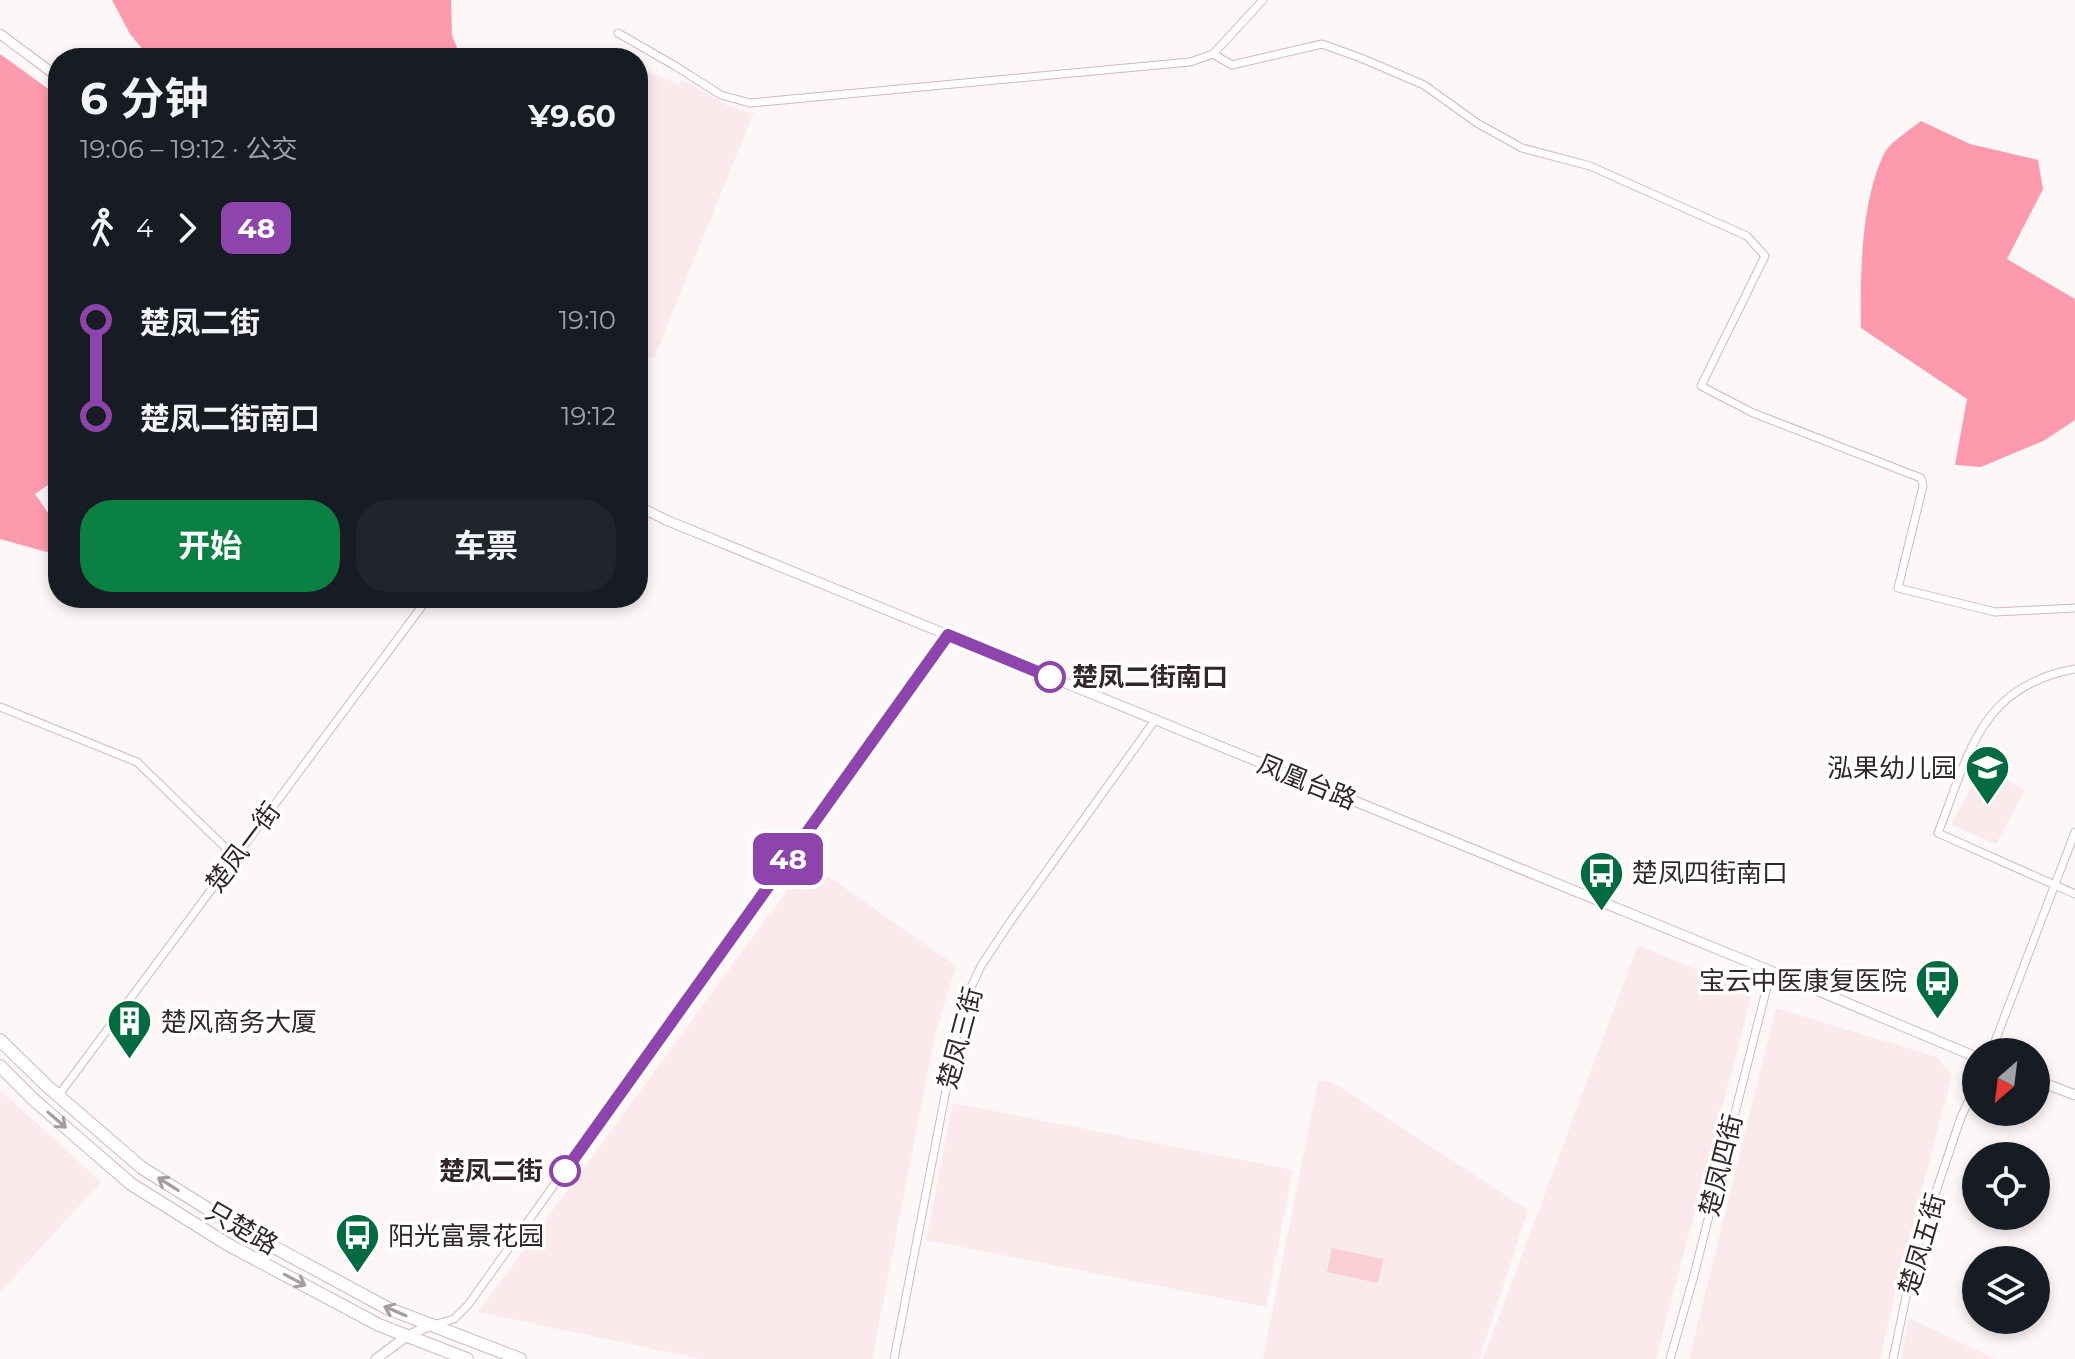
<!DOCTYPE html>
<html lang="zh">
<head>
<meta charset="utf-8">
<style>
  body { margin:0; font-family:Montserrat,"Noto Sans SC",sans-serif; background:#20242c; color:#f1f3f6; height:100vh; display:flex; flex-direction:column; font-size:30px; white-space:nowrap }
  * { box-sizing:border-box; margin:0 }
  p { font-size:26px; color:#9ea1a6 }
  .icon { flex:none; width:44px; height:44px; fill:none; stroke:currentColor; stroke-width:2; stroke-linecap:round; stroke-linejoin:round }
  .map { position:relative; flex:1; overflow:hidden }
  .drawer { position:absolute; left:48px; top:48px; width:600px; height:560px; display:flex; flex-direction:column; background:#171b24; border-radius:32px; box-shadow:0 4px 12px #0003 }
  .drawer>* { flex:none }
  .badge { padding:0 16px; border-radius:12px; font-size:28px; line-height:52px }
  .needle { width:52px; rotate:208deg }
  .buttons { position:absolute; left:1962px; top:1038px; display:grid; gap:16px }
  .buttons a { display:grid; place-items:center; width:88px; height:88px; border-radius:50%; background:#171b24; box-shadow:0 4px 12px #0003; font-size:40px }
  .map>.badge { position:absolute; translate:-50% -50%; box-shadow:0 0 0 4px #fff }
  .legs { display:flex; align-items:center; gap:12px; height:88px; padding:0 32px; font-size:26px }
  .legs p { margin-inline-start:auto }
  .headline { display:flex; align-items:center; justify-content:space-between; height:136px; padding:0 32px }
  h1 { font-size:44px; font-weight:700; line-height:60px }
  .primary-button { display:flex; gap:16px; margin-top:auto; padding:16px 32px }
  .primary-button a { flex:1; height:92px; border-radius:32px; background:#0b8043; color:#fff; font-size:32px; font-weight:700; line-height:92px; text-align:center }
  .primary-button a+a { background:#20242c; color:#f1f3f6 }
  ul { padding:0 32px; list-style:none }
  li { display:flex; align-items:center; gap:28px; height:96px; font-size:30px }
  li i { display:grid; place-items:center; width:12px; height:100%; margin:0 10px; background:currentColor }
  li i::after { content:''; width:20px; height:20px; margin:-10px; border:6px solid; border-radius:50%; background:#171b24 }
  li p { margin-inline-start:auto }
  li:first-child i { background:linear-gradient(#0000 50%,currentColor 0) }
  li:last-child i { background:linear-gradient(currentColor 50%,#0000 0) }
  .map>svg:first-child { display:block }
  .built { fill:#faeaec }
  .green { fill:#f9cfd5 }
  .forest { fill:#fe9aad }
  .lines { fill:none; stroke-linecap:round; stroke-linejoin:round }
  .minor-casing { stroke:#d5b7bb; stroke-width:9 }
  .tertiary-casing { stroke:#d5b7bb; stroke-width:11 }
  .primary-casing { stroke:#d5b7bb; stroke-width:14 }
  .minor { stroke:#fff; stroke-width:7 }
  .tertiary { stroke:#fff; stroke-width:9 }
  .primary { stroke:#fff; stroke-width:12 }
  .oneway { stroke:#a39e9f }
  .line-1-casing { stroke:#fff; stroke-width:18 }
  .line-1 { stroke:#8e44ad; stroke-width:12 }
  .stop-1-dot { fill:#fff; stroke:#8e44ad; stroke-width:4 }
  .labels { text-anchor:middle; stroke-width:7; stroke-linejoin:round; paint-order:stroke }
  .stop-label { font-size:26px; font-weight:bold; fill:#332729; stroke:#fff; text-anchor:start }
  .poi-label { font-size:26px; fill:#332729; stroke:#fff; text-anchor:start }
  .street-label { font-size:26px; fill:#332729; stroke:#fff }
</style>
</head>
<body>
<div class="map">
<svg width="2075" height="1359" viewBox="0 0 2075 1359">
  <rect width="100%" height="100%" fill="#fef7f8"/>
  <g class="built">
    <path d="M 638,67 L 679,85 L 682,80 L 728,106 L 750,113 L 754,112 L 655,356 L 651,358 L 638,352 Z"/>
    <path d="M 1982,767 L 2025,790 L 1996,844 L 1951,825 Z"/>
    <path d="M 808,862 L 956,966 L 936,1031 L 872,1359 L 701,1359 L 478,1312 Z"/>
    <path d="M 1638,945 L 1740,988 L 1751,998 L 1656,1359 L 1483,1359 Z"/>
    <path d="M 1776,1008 L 1937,1057 L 1952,1075 L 1901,1269 L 1880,1359 L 1689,1359 Z"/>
    <path d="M 1318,1081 L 1332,1082 L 1528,1210 L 1479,1359 L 1263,1359 Z"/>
    <path d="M 0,1090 L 101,1182 L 0,1292 Z"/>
    <path d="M 953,1103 L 1293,1170 L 1266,1307 L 926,1240 Z"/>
    <path d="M 1909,1318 L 1995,1359 L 1901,1359 Z"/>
  </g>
  <path class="green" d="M 1332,1248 L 1383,1259 L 1378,1283 L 1327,1272 Z"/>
  <g class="forest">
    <path d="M 112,0 L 451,0 L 452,35 L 461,58 L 150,58 L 130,34 Z"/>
    <path d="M 0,54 L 58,96 L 58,478 L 35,494 L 58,527 L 58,555 L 0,539 Z"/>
    <path d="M 1921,121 L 1970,144 L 2038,160 L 2043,189 L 2007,259 L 2075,299 L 2075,420 L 2045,440 L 1981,467 L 1955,465 L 1967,399 L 1861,328 C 1860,276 1861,201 1884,154 C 1889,143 1911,129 1921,121 Z"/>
  </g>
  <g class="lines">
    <defs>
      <g id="minor">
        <path d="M 618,33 L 677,67 L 721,95 L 750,103 L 1190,62 L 1213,54 L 1263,0"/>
        <path d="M 1213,54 L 1232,65 L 1322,44 L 1361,58 L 1424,85 L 1477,123 L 1522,148 L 1590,166 L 1747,236 L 1765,256 L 1701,386 L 1753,413 L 1921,478 L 1923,486 L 1898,588 L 1995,612 L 2075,608"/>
        <path d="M 2075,669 C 1979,686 1969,755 1938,833 L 2075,894"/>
        <path d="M 0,707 L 137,762 L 235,857"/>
        <path d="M 1991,1052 L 2075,832"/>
        <path d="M 58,1096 L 428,598"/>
        <path d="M 433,1325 L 454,1319 L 468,1305 L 948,635"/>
        <path d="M 894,1359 L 957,1033 L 964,1002 L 981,966 L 1008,925 L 1155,720"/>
        <path d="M 1670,1359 L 1693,1279 L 1771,971"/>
        <path d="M 1893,1359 L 1915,1254 L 1961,1117 L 1976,1086"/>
      </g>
      <g id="tertiary">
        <path d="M 0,34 L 58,77"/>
        <path d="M 638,506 L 666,520 L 1771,971 L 1976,1057"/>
        <path d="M 2036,1080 L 2075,1095"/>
        <path d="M 376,1359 L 407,1336 L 431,1325"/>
      </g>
      <g id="primary">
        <path d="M 0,1040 L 47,1086 L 142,1168 L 237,1227 L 387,1308 L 520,1359"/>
        <path d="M 0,1066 L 34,1100 L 131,1184 L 227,1244 L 379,1325 L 467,1359"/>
      </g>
    </defs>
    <use href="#minor" class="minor-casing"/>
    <use href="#tertiary" class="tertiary-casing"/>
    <use href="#primary" class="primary-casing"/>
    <use href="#minor" class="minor"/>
    <use href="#tertiary" class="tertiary"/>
    <use href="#primary" class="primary"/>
  </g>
  <defs><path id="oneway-shaft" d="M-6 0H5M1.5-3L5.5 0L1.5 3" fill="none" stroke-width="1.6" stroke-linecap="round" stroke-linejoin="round" transform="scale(2)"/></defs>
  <g class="oneway">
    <use href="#oneway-shaft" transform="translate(57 1120) rotate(41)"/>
    <use href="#oneway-shaft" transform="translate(168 1184) rotate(-148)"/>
    <use href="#oneway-shaft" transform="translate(295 1280) rotate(28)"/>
    <use href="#oneway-shaft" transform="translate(395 1311) rotate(-157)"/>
  </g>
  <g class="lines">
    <defs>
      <path id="line-1" d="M 565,1171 L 948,635 L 1050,677"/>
    </defs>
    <use href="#line-1" class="line-1-casing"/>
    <use href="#line-1" class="line-1"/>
  </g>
  <defs>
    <symbol id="school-pin" viewBox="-11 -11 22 30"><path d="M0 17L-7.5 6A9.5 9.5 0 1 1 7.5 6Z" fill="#036b41" stroke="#fff"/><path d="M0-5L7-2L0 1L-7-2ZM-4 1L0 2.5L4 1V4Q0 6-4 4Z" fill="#fff"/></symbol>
    <symbol id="bus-pin" viewBox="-11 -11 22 30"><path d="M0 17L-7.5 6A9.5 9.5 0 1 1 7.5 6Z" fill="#036b41" stroke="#fff"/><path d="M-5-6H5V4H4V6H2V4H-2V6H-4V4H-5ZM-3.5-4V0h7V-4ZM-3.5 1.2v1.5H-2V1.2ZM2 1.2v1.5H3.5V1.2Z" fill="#fff"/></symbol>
    <symbol id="building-pin" viewBox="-11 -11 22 30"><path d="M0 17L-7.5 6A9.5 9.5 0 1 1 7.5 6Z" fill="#036b41" stroke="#fff"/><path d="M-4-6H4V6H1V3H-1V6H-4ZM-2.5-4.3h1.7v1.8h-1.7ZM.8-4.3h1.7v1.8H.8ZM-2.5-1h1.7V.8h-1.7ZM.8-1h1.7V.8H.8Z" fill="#fff"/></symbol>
  </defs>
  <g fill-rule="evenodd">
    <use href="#school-pin" x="1962" y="742" width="51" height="69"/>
    <use href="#bus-pin" x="1576" y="848" width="51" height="69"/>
    <use href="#bus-pin" x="1912" y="956" width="51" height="69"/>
    <use href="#building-pin" x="104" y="996" width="51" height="69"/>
    <use href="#bus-pin" x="332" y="1210" width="51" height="69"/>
  </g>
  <g class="stop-1-dot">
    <circle cx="1050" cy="677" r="14"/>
    <circle cx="565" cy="1171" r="14"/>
  </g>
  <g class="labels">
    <g class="stop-label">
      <text x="1072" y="686">楚凤二街南口</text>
      <text x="543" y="1180" text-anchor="end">楚凤二街</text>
    </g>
    <g class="poi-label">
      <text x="1957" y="777" text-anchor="end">泓果幼儿园</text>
      <text x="1632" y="882">楚凤四街南口</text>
      <text x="1907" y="990" text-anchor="end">宝云中医康复医院</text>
      <text x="161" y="1031">楚风商务大厦</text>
      <text x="388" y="1245">阳光富景花园</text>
    </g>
    <g class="street-label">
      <text transform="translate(1307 782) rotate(22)" y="9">凤凰台路</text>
      <text transform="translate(243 847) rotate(-53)" y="9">楚凤一街</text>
      <text transform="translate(960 1038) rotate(-75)" y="9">楚凤三街</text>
      <text transform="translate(1721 1165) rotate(-76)" y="9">楚凤四街</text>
      <text transform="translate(242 1228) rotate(30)" y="9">只楚路</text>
      <text transform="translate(1922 1244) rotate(-74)" y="9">楚凤五街</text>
    </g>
  </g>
</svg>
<div class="buttons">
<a><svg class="needle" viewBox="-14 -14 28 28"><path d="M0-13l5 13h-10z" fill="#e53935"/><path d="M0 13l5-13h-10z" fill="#9ea1a6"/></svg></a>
<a><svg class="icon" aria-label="locate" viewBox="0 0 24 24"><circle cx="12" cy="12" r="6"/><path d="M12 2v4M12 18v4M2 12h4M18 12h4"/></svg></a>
<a><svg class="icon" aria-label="layers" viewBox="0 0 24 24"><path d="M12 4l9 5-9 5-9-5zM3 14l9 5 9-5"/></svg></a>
</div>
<b class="badge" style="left:788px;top:859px;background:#8e44ad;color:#fff">48</b>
<section class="drawer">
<div class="headline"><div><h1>6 分钟</h1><p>19:06 – 19:12 · 公交</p></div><b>¥9.60</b></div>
<div class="legs"><svg class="icon" aria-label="walk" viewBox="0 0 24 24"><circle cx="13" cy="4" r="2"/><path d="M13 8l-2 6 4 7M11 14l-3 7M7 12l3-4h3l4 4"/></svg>4<svg class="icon" aria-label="forward" viewBox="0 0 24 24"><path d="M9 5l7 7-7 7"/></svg><b class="badge" style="background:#8e44ad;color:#fff">48</b></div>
<ul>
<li><i style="color:#8e44ad"></i><b>楚凤二街</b><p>19:10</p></li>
<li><i style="color:#8e44ad"></i><b>楚凤二街南口</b><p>19:12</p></li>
</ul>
<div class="primary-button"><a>开始</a><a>车票</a></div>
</section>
</div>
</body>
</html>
